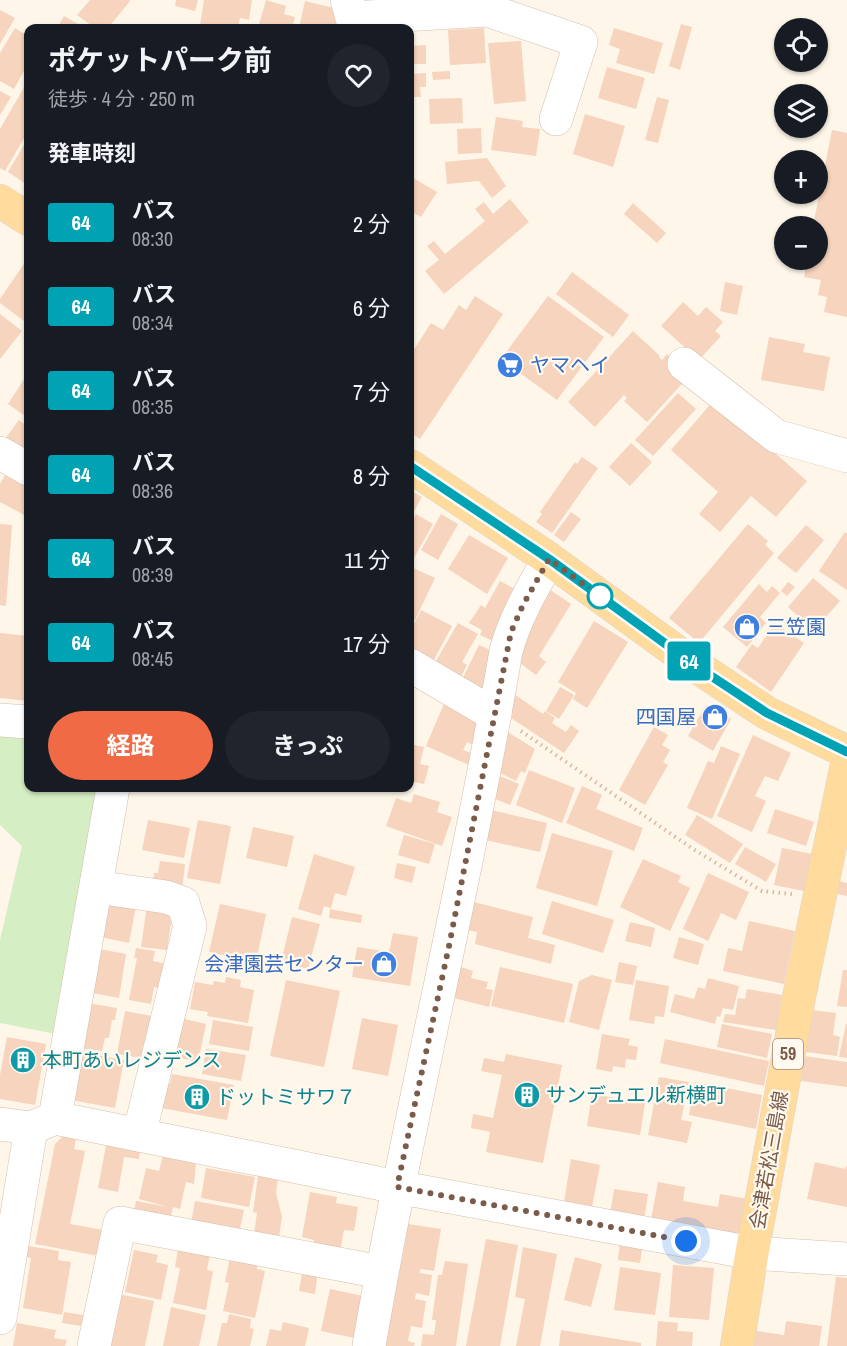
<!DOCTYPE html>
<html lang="ja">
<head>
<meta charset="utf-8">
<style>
  body { margin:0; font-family:"Archivo Narrow","Noto Sans JP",sans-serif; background:#20242c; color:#f1f3f6; height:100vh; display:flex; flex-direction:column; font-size:22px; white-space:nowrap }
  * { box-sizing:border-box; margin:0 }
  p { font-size:20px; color:#9ea1a6 }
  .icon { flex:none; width:33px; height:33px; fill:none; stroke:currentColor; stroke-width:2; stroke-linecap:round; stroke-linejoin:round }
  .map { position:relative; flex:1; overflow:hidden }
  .panel { position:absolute; left:24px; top:24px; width:390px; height:768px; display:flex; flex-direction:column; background:#171b24; border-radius:12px; box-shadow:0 2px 4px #0004 }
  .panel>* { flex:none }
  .badge { padding:0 12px; border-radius:4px; font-size:21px; line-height:39px }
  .fabs { position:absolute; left:774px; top:18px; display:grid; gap:12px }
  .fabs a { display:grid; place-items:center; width:54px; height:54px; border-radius:50%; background:#171b24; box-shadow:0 2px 4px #0004; font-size:30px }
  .you { position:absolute; width:30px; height:30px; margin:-15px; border:4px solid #fff; border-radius:50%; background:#1a73e8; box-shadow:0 0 0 9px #1a73e833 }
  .map>.badge { position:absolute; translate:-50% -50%; box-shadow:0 0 0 3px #fff }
  h2 { padding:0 24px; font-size:22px; line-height:54px }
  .round { display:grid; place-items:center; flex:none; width:63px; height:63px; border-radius:32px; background:#20242c }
  .headline { display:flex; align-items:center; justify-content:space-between; height:102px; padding:0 24px }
  h1 { font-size:28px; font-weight:700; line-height:45px }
  .primary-button { display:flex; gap:12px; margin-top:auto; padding:12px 24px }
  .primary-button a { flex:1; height:69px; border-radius:36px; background:#f06b45; color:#fff; font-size:24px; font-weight:700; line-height:69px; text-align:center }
  .primary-button a+a { background:#20242c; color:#f1f3f6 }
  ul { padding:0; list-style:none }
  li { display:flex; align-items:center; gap:18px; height:84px; padding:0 24px }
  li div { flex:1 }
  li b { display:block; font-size:22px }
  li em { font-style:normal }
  li .badge { min-width:66px; font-weight:700; text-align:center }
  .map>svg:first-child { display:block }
  .green { fill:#d5eec4 }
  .building { fill:#f6d4bd }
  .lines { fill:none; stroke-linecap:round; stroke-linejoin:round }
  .minor-casing { stroke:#d4bfaf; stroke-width:34 }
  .major-casing { stroke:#ddd4d0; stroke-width:34 }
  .path { stroke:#dcb79f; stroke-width:4; stroke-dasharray:1.5 4.5; stroke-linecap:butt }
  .minor { stroke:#fff; stroke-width:33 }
  .major { stroke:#ffdb9e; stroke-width:33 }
  .line-casing { stroke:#fff; stroke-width:14 }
  .line { stroke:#00a3b4; stroke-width:9 }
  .walk { stroke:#7b5b49; stroke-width:6; stroke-dasharray:0 10.8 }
  .stop-dot { fill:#fff; stroke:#00a3b4; stroke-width:3 }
  .labels { text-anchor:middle; stroke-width:4.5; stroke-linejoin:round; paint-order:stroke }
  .shield { fill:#fff9f0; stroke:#a38a7b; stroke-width:1.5 }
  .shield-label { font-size:18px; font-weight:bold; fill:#7b5b49 }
  .shop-label { font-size:20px; fill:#366cbe; stroke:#fff9f0; text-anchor:start }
  .culture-label { font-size:20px; fill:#0d838f; stroke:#fff9f0; text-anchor:start }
  .street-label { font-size:20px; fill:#7b5b49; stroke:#fff9f0 }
</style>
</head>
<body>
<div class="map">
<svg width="847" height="1346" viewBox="0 0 847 1346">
  <rect width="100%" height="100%" fill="#fef6e8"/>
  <path class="green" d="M 0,736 L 28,739 L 28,788 L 105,788 L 56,1034 L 0,1023 L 0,940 L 22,846 L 0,825 Z"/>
  <g class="building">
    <path d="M 90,0 L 129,0 L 130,1 L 108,28 L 95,28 L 77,15 Z"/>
    <path d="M 176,0 L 198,0 L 195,11 L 175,6 Z"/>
    <path d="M 204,0 L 252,0 L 249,20 L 240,18 L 238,28 L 221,28 L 200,25 Z"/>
    <path d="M 266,0 L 286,6 L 284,14 L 295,17 L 292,28 L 258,28 Z"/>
    <path d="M 305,1 L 342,10 L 338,28 L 299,28 Z"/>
    <path d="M 0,10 L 15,18 L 0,44 Z"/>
    <path d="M 64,16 L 85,28 L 57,28 Z"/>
    <path d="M 681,24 L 692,27 L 680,70 L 669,66 Z"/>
    <path d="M 15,28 L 28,36 L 28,68 L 27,70 L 25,69 L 14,89 L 0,81 L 0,53 Z"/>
    <path d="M 484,28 L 486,63 L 450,65 L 448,30 Z"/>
    <path d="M 614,28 L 663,43 L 654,74 L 616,63 L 620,49 L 609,45 Z"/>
    <path d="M 521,41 L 526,101 L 494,104 L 488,43 Z"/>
    <path d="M 426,45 L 426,64 L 410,64 L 410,46 Z"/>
    <path d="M 607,67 L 645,78 L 636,109 L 598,98 Z"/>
    <path d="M 450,71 L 450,79 L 433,80 L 432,72 Z"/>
    <path d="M 426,73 L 426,87 L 420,87 L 421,97 L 410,97 L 410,74 Z"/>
    <path d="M 26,84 L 28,85 L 28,134 L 27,133 L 5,171 L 0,168 L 0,129 Z"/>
    <path d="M 0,91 L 11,97 L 0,115 Z"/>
    <path d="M 657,97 L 669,100 L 658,143 L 645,140 Z"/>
    <path d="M 462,98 L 463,123 L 430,124 L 429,99 Z"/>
    <path d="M 585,114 L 625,126 L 613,167 L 573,154 Z"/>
    <path d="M 496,117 L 523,121 L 522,127 L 540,129 L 536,156 L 491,150 Z"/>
    <path d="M 481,128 L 482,153 L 458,154 L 457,129 Z"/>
    <path d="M 832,130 L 847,133 L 847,317 L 824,312 L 827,297 L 818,295 L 821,280 L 804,277 L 807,260 L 818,260 L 818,226 L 813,226 Z"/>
    <path d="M 25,143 L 28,145 L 28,185 L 8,172 Z"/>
    <path d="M 487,158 L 506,186 L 492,198 L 479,181 L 447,184 L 445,162 Z"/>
    <path d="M 410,176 L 437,192 L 421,217 L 410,211 Z"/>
    <path d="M 510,199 L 529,222 L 444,294 L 425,271 L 439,260 L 427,246 L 434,241 L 445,254 L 485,221 L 475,209 L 484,202 L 493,214 Z"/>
    <path d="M 633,203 L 666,233 L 657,243 L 624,214 Z"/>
    <path d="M 28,258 L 28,315 L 24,321 L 0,303 L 0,299 Z"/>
    <path d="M 572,272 L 629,315 L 613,337 L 556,294 Z"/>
    <path d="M 725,282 L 743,286 L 737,315 L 720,311 Z"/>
    <path d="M 475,296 L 503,314 L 420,439 L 410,432 L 410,356 L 431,323 L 443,330 L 459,305 L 466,310 Z"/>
    <path d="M 548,296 L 604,337 L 557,400 L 501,359 Z"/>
    <path d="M 683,302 L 698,316 L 706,307 L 723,322 L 715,331 L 721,336 L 699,360 L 661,326 Z"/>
    <path d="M 0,314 L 22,331 L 0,359 Z"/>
    <path d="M 633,331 L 660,356 L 659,357 L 662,360 L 667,354 L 690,375 L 647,422 L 624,401 L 627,398 L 624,395 L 595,427 L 568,402 Z"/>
    <path d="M 769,337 L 805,344 L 803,352 L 830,357 L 824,391 L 761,380 Z"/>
    <path d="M 28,373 L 28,418 L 8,404 Z"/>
    <path d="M 678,393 L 696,409 L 653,456 L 635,440 Z"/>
    <path d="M 714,400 L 807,481 L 776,517 L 751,496 L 720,532 L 699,514 L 718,492 L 671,450 Z"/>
    <path d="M 19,420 L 28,427 L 28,455 L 5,439 Z"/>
    <path d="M 631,443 L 652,462 L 630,486 L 609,467 Z"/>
    <path d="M 582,457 L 598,468 L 552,533 L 536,522 L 542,514 L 540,512 L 575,462 L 577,464 Z"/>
    <path d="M 7,472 L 28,483 L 28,517 L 0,502 L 0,484 Z"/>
    <path d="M 410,490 L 422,497 L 410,518 Z"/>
    <path d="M 571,512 L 581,519 L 564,542 L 554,535 Z"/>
    <path d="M 416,514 L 433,524 L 410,565 L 410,525 Z"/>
    <path d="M 441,514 L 458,524 L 438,560 L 421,550 Z"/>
    <path d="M 0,524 L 12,525 L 6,606 L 0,605 Z"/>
    <path d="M 748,524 L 768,541 L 765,545 L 774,553 L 699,643 L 669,618 Z"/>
    <path d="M 806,525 L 824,540 L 796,573 L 777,558 Z"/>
    <path d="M 845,532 L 847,534 L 847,590 L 819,571 Z"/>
    <path d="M 469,535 L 508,558 L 487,594 L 448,569 Z"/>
    <path d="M 411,567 L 435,578 L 415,620 L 410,617 L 410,571 Z"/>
    <path d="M 813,578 L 840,601 L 814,630 L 788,607 Z"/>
    <path d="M 500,581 L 519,591 L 493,641 L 480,635 L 482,630 L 469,623 L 481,605 L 485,608 Z"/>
    <path d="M 788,582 L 795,587 L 787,596 L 781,591 Z"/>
    <path d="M 759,584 L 767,592 L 772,586 L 780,593 L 760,617 L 766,623 L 747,647 L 723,627 Z"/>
    <path d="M 549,589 L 571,604 L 539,656 L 546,662 L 536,675 L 516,660 Z"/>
    <path d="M 421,610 L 452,626 L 431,665 L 410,654 L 410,627 L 412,628 Z"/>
    <path d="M 594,621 L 628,642 L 587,708 L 573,699 L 576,693 L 558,682 Z"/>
    <path d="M 458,623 L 478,634 L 462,662 L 467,665 L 458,682 L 432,668 Z"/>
    <path d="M 775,623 L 804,643 L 771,692 L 736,667 L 752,644 L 758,648 Z"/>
    <path d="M 0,633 L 28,636 L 28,701 L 0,698 Z"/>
    <path d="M 479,645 L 495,652 L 485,696 L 460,684 Z"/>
    <path d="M 560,687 L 574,695 L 559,719 L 546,711 Z"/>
    <path d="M 514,694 L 543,714 L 545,711 L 555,718 L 552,723 L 566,732 L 571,725 L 579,731 L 564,753 L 505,714 Z"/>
    <path d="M 446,699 L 481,716 L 473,745 L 467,742 L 463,750 L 473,754 L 469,765 L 426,746 Z"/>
    <path d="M 706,705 L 731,719 L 713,751 L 688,736 Z"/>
    <path d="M 654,727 L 668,735 L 662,745 L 670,750 L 663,762 L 668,765 L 645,805 L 619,790 Z"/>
    <path d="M 503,729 L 535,749 L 525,773 L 521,771 L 516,781 L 494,770 Z"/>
    <path d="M 753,735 L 791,753 L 778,781 L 765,776 L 755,796 L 766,801 L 752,832 L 717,816 Z"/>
    <path d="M 410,744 L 424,747 L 420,764 L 429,766 L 424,784 L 410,781 Z"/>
    <path d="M 721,746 L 740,754 L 712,819 L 687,808 L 708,761 L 714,763 Z"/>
    <path d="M 529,770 L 575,788 L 562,823 L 516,805 Z"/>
    <path d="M 497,775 L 519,784 L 510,805 L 488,796 Z"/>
    <path d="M 582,786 L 602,795 L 596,809 L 643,828 L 634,851 L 566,823 Z"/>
    <path d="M 414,794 L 440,802 L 437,812 L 452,817 L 442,846 L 386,826 L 396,798 L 411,803 Z"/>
    <path d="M 487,809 L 547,823 L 540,852 L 481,839 Z"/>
    <path d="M 775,809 L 814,822 L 806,846 L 767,833 Z"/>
    <path d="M 697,815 L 743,844 L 730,863 L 685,835 Z"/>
    <path d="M 148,820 L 190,828 L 184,858 L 142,850 Z"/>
    <path d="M 198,820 L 231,826 L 220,884 L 187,878 Z"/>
    <path d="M 253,827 L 294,836 L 287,867 L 246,858 Z"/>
    <path d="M 552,833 L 613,851 L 597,906 L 536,888 Z"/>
    <path d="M 404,835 L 435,844 L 429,864 L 398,855 Z"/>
    <path d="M 745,847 L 776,864 L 766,882 L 735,864 Z"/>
    <path d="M 782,848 L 812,854 L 804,891 L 774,885 Z"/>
    <path d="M 314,854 L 355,867 L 346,896 L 335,893 L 331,908 L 324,906 L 321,916 L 298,909 Z"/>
    <path d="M 643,859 L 681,876 L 678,882 L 690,888 L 670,931 L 620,907 Z"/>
    <path d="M 160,861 L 185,864 L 182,892 L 152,888 L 154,873 L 158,873 Z"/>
    <path d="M 397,863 L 416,867 L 412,883 L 394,878 Z"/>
    <path d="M 708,873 L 749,892 L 736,920 L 721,913 L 708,941 L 683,929 Z"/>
    <path d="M 839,881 L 847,883 L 847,896 L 837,894 Z"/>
    <path d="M 109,896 L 137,901 L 129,943 L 100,937 Z"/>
    <path d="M 552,901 L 614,920 L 603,953 L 542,934 Z"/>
    <path d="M 474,902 L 533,917 L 528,938 L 555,945 L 551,964 L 475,944 L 477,932 L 467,930 Z"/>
    <path d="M 220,904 L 266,914 L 256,962 L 209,952 Z"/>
    <path d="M 147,905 L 173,909 L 167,950 L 141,947 Z"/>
    <path d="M 330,909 L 362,915 L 361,923 L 329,918 Z"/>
    <path d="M 292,917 L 320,924 L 308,969 L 281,962 Z"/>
    <path d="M 749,921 L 795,931 L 784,984 L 723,971 L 728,948 L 742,951 Z"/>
    <path d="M 630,922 L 655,928 L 651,947 L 625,941 Z"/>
    <path d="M 393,933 L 418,937 L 410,986 L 352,977 L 357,947 L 389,952 Z"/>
    <path d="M 679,937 L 704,944 L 698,965 L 673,958 Z"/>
    <path d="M 136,948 L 155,951 L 153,961 L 167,964 L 162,989 L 154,987 L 151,1004 L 129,1000 L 137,958 L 134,958 Z"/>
    <path d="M 99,949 L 126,954 L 119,998 L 92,993 Z"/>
    <path d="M 619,962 L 637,966 L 633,985 L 615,982 Z"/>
    <path d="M 458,966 L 473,971 L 471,978 L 488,982 L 486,989 L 493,990 L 489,1007 L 450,997 Z"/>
    <path d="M 500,967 L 573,984 L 564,1023 L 491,1006 Z"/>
    <path d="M 843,970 L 847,970 L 847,1007 L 837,1006 Z"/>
    <path d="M 592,975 L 612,980 L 599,1030 L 569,1022 L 579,981 Z"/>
    <path d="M 226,977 L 241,980 L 240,987 L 254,990 L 248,1023 L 207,1016 L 208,1012 L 190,1009 L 195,982 L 213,985 L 214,981 L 225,983 Z"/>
    <path d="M 708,978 L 739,986 L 733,1010 L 723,1008 L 720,1017 L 717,1016 L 715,1024 L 670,1012 L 675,994 L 694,999 L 698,987 L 705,989 Z"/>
    <path d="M 286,980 L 340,991 L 324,1067 L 270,1056 Z"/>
    <path d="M 636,980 L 669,986 L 664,1017 L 655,1016 L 654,1024 L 629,1020 Z"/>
    <path d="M 747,989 L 782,995 L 776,1030 L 723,1022 L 725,1014 L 735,1015 L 738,998 L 745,999 Z"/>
    <path d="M 87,1003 L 117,1008 L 115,1020 L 112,1020 L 109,1038 L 105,1038 L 102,1051 L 80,1048 Z"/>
    <path d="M 812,1010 L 836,1013 L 833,1035 L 840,1037 L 837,1056 L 806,1052 Z"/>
    <path d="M 125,1011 L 157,1017 L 146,1045 L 143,1045 L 141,1058 L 117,1054 Z"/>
    <path d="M 180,1018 L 206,1024 L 198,1062 L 172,1056 Z"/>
    <path d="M 362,1018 L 398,1025 L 388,1076 L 352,1069 Z"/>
    <path d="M 213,1020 L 253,1027 L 249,1051 L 209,1044 Z"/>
    <path d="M 722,1024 L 772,1034 L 767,1058 L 717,1047 Z"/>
    <path d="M 846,1024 L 847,1024 L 847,1058 L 839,1057 Z"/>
    <path d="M 602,1034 L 630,1039 L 628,1045 L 638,1047 L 636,1060 L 626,1059 L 625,1068 L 613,1066 L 612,1072 L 596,1069 Z"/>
    <path d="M 7,1037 L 46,1044 L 35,1105 L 0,1099 L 0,1075 Z"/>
    <path d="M 665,1039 L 769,1061 L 764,1086 L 660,1063 Z"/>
    <path d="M 206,1049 L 246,1055 L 241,1081 L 202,1074 Z"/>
    <path d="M 80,1052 L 124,1060 L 115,1108 L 71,1100 Z"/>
    <path d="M 506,1054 L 562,1065 L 543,1163 L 486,1152 L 490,1132 L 471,1128 L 473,1114 L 493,1118 L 502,1075 L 481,1071 L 484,1058 L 504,1062 Z"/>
    <path d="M 804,1056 L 847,1062 L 847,1087 L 801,1081 Z"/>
    <path d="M 172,1074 L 234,1085 L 227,1120 L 161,1108 L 165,1083 L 170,1084 Z"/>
    <path d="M 659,1077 L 689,1082 L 681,1120 L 692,1122 L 687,1143 L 648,1135 Z"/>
    <path d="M 695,1082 L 762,1095 L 756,1129 L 689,1115 Z"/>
    <path d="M 592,1094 L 645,1103 L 640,1135 L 587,1126 Z"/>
    <path d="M 62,1137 L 76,1138 L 74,1149 L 85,1151 L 70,1224 L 109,1231 L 104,1257 L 35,1244 L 55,1144 Z"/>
    <path d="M 106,1145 L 140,1151 L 139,1159 L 124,1157 L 118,1192 L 98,1188 Z"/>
    <path d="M 163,1155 L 196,1162 L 194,1184 L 186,1182 L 180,1209 L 173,1207 L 169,1224 L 133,1217 L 136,1201 L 168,1207 L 139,1199 L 146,1168 L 159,1171 Z"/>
    <path d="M 571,1159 L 600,1165 L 592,1207 L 564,1202 Z"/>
    <path d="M 815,1162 L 845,1169 L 847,1165 L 847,1207 L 807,1199 Z"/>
    <path d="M 206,1168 L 255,1177 L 249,1207 L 201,1198 Z"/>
    <path d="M 258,1176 L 278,1179 L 276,1193 L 282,1217 L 278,1244 L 253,1241 L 257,1213 L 253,1212 Z"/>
    <path d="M 658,1182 L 685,1187 L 683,1201 L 718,1207 L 720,1194 L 748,1199 L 740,1235 L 650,1225 Z"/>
    <path d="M 614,1189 L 648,1194 L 644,1220 L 610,1215 Z"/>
    <path d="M 310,1192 L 337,1197 L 336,1203 L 358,1207 L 354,1231 L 344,1230 L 339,1257 L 312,1252 L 314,1240 L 302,1237 Z"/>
    <path d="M 195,1201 L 244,1210 L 239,1233 L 191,1223 Z"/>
    <path d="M 408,1224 L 441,1229 L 434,1271 L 420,1269 L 420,1273 L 432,1275 L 429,1296 L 416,1293 L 415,1299 L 426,1301 L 422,1328 L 411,1326 L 408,1341 L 415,1343 L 414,1346 L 385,1346 L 399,1260 L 402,1261 Z"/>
    <path d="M 486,1239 L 518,1245 L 500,1346 L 466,1346 Z"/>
    <path d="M 620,1240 L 643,1243 L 640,1263 L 618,1260 Z"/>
    <path d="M 179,1243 L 210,1254 L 207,1270 L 213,1271 L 206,1310 L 173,1303 L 180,1268 L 175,1267 Z"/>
    <path d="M 28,1246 L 59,1251 L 58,1260 L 71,1262 L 62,1315 L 23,1308 L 31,1258 L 26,1257 Z"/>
    <path d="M 523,1247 L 557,1254 L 540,1346 L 516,1346 L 525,1299 L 515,1297 Z"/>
    <path d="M 134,1250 L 158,1255 L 156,1262 L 168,1265 L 161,1300 L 125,1292 Z"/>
    <path d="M 230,1257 L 258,1263 L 257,1269 L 265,1271 L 255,1318 L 223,1311 L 229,1283 L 225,1282 Z"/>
    <path d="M 575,1257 L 602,1264 L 591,1307 L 564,1300 Z"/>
    <path d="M 445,1261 L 468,1264 L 456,1346 L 421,1346 L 423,1334 L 434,1335 L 436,1320 L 432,1320 L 438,1275 L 442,1275 Z"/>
    <path d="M 673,1265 L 714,1268 L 709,1320 L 669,1317 Z"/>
    <path d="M 620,1267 L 661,1273 L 655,1315 L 614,1310 Z"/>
    <path d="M 303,1268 L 318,1270 L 315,1294 L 299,1291 Z"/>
    <path d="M 836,1277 L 847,1278 L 847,1346 L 827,1346 Z"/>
    <path d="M 330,1289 L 368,1297 L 359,1339 L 321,1331 Z"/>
    <path d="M 118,1294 L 154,1301 L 145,1346 L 108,1346 Z"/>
    <path d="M 171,1307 L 206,1315 L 199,1346 L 163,1346 Z"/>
    <path d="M 64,1312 L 89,1316 L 88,1327 L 62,1323 Z"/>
    <path d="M 229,1314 L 251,1319 L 250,1328 L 254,1329 L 250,1346 L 217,1346 L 222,1323 L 227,1323 Z"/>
    <path d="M 658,1321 L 678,1323 L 677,1331 L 693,1332 L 692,1346 L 656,1346 Z"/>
    <path d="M 786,1321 L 822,1326 L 819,1346 L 748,1346 L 750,1330 L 784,1335 Z"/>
    <path d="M 283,1322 L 309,1328 L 305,1346 L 266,1346 L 270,1329 L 281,1331 Z"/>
    <path d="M 17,1323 L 56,1330 L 54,1338 L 67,1340 L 65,1346 L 13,1346 Z"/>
    <path d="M 561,1330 L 641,1343 L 641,1346 L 559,1346 Z"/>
  </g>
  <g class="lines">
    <defs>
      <g id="minor">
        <path d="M 347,0 L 352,18 L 487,10 L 581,42 L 556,119"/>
        <path d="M 684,364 L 776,436 L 847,456"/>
        <path d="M 0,453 L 28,469"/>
        <path d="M 410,665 L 495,715"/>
        <path d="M 0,720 L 28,722"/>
        <path d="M 96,887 L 166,897 L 183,903 L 190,926 L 139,1135"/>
        <path d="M 55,1118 L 113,788"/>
        <path d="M 0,1124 L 31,1128 L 55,1118 L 397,1187 L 752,1253 L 847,1259"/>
        <path d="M 0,1318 L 31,1128"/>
        <path d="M 94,1346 L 120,1223 L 381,1272"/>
        <path d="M 369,1346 C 409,1113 466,884 506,651 C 515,618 532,589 549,559"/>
      </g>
      <g id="major">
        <path d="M 0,201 L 28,219"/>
        <path d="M 410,466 L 549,559 L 696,666 L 767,713 L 847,752"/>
        <path d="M 737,1346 L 752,1253 L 799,997 L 847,764"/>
      </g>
    </defs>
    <use href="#minor" class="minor-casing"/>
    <use href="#major" class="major-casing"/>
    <path class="path" d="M 521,731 L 693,849 L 762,891 L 792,894"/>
    <use href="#minor" class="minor"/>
    <use href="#major" class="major"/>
  </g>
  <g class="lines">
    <defs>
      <path id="line" d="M 410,466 L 549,559 L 696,666 L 767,713 L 847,752"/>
    </defs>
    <use href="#line" class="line-casing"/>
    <use href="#line" class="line"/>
    <path class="walk" d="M 600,596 L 604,599 L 549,559 L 523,605 L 511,632 L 449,946 L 397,1187 L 686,1241"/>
  </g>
  <defs>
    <symbol id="supermarket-disc" viewBox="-11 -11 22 22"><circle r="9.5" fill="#3f7fe0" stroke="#fff9f0"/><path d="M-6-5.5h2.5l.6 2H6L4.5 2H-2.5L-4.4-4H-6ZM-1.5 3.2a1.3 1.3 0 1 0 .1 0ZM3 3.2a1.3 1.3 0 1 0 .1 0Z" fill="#fff"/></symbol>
    <symbol id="shop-disc" viewBox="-11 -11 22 22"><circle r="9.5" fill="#3f7fe0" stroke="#fff9f0"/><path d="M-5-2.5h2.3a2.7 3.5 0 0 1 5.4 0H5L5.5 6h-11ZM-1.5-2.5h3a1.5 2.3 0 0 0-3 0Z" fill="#fff"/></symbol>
    <symbol id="building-disc" viewBox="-11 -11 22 22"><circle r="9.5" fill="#0f9aa8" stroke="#fff9f0"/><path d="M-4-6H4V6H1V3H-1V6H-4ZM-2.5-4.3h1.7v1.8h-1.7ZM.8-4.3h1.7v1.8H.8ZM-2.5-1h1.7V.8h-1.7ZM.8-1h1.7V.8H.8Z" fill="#fff"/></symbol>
  </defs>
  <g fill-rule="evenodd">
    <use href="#supermarket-disc" x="495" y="350" width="30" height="30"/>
    <use href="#shop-disc" x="732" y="612" width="30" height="30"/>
    <use href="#shop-disc" x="700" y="702" width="30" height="30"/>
    <use href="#shop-disc" x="369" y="949" width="30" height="30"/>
    <use href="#building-disc" x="8" y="1045" width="30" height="30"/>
    <use href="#building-disc" x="512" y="1080" width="30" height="30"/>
    <use href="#building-disc" x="182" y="1082" width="30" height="30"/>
  </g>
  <circle class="stop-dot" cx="600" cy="596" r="12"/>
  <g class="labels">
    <rect class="shield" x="773" y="1039" width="30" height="30" rx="4.5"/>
    <g class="shield-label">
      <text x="788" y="1060">59</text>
    </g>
    <g class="shop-label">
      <text x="530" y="372">ヤマヘイ</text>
      <text x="766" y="634">三笠園</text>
      <text x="696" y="724" text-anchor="end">四国屋</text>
      <text x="364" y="971" text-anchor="end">会津園芸センター</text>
    </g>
    <g class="culture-label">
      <text x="42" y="1067">本町あいレジデンス</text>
      <text x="546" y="1102">サンデュエル新横町</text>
      <text x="216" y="1104">ドットミサワ７</text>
    </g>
    <g class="street-label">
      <text transform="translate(769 1160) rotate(-80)" y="7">会津若松三島線</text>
    </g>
  </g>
</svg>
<div class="fabs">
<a><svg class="icon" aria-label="locate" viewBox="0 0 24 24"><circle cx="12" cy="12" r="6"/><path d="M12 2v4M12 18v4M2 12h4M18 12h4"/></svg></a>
<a><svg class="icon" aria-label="layers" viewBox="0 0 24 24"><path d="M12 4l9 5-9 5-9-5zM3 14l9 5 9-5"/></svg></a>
<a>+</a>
<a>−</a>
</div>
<div class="you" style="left:686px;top:1241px"></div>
<b class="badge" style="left:689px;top:661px;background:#00a3b4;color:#fff">64</b>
<section class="panel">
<div class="headline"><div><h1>ポケットパーク前</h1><p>徒歩 · 4 分 · 250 m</p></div><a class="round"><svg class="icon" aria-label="heart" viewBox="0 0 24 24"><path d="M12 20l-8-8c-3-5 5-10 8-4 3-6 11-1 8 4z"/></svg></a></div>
<h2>発車時刻</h2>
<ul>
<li><span class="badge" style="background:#00a3b4;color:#fff">64</span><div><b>バス</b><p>08:30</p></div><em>2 分</em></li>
<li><span class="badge" style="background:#00a3b4;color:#fff">64</span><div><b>バス</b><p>08:34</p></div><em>6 分</em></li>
<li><span class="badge" style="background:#00a3b4;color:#fff">64</span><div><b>バス</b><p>08:35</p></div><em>7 分</em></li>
<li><span class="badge" style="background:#00a3b4;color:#fff">64</span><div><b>バス</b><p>08:36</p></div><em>8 分</em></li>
<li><span class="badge" style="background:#00a3b4;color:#fff">64</span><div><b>バス</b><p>08:39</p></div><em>11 分</em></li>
<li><span class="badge" style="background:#00a3b4;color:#fff">64</span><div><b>バス</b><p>08:45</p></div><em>17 分</em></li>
</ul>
<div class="primary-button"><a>経路</a><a>きっぷ</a></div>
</section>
</div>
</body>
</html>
